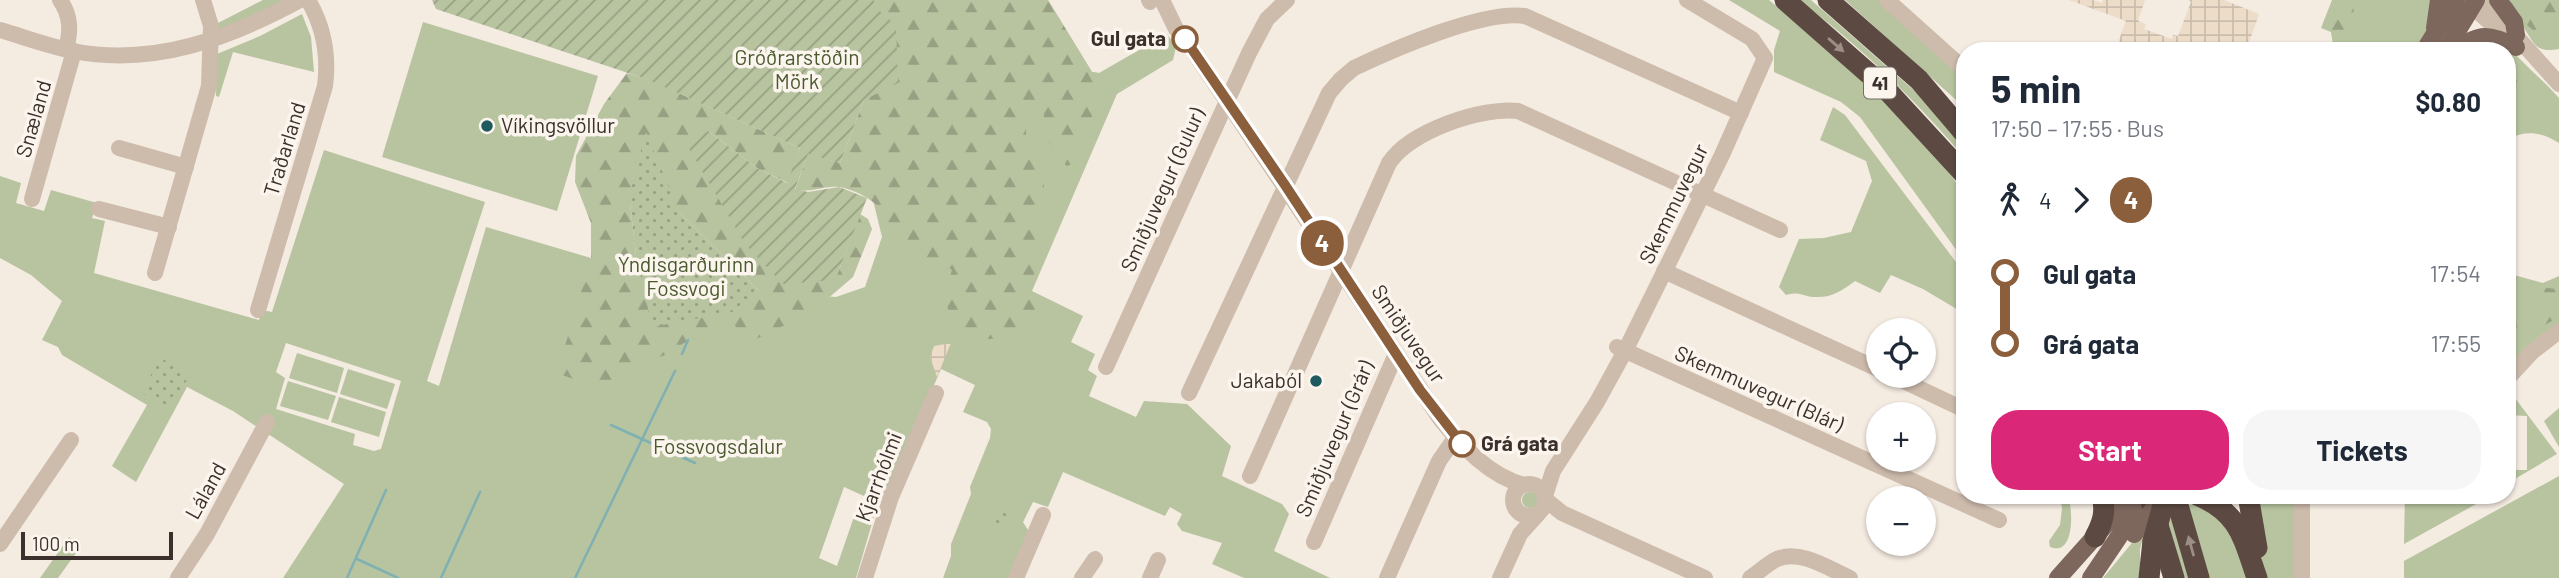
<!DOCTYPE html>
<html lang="en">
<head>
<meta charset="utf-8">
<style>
  body { margin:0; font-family:Barlow,sans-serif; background:#f6f6f7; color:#1f2937; height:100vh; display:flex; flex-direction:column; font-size:26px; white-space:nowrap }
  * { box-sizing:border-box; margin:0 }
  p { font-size:23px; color:#747a83 }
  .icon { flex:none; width:38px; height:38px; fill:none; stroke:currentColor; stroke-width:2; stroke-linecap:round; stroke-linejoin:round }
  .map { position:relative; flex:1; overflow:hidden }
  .side { position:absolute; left:1956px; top:42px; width:560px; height:462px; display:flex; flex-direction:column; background:#fff; border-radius:28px; box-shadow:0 2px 5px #0004 }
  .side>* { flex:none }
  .badge { padding:0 14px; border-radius:23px; font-size:24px; line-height:46px }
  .fabs { position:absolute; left:1866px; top:318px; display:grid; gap:14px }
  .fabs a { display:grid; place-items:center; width:70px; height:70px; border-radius:50%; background:#fff; box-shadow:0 2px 5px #0004; font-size:35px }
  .scale { position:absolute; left:21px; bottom:18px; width:152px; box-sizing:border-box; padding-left:7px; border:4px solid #3b302b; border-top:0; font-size:19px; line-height:24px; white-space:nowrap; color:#3b302b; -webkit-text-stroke:5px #fbf5ee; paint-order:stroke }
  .map>.badge { position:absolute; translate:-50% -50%; box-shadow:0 0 0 4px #fff }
  .legs { display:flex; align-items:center; gap:10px; height:77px; padding:0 35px; font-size:23px }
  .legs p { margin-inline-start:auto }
  .overview { display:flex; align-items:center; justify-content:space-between; height:119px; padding:0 35px }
  h1 { font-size:38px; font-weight:700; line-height:52px }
  .primary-button { display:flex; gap:14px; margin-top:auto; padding:14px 35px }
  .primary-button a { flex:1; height:80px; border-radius:28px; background:#db2777; color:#fff; font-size:28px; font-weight:700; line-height:80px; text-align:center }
  .primary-button a+a { background:#f6f6f7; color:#1f2937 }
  ul { padding:0 35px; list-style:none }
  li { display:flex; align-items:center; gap:24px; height:70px; font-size:26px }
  li i { display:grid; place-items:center; width:10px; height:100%; margin:0 9px; background:currentColor }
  li i::after { content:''; width:18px; height:18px; margin:-9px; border:5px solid; border-radius:50%; background:#fff }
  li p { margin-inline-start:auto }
  li:first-child i { background:linear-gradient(#0000 50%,currentColor 0) }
  li:last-child i { background:linear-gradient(currentColor 50%,#0000 0) }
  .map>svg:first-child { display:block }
  .grass { fill:#b8c4a0; fill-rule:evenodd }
  .forest { fill:url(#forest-firs); fill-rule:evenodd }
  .park { fill:url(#park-dots) }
  .garden { fill:url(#garden-furrows) }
  .plaza { fill:url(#plaza-grid) }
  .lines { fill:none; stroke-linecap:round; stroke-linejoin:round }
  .stream { stroke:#7fb0b2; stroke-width:2.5 }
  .minor { stroke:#cdbbac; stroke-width:16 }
  .major { stroke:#7d675c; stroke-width:18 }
  .highway { stroke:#5c4a42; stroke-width:21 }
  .major-bridge { stroke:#7d675c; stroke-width:18 }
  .highway-bridge { stroke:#5c4a42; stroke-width:21 }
  .oneway { fill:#9c8e87 }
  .line-1-casing { stroke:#fff; stroke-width:16 }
  .line-1 { stroke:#8b5e3c; stroke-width:10 }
  .stop-1-dot { fill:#fff; stroke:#8b5e3c; stroke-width:3.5 }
  .poi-dot { fill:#1f5a5e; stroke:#fbf5ee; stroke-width:2.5 }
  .labels { text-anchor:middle; stroke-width:7; stroke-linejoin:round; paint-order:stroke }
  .shield { fill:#fbf5ee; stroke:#756b66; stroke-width:2 }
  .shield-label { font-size:19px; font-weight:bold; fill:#3b302b }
  .stop-label { font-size:21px; font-weight:bold; fill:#3b302b; stroke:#fbf5ee; text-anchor:end }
  .park-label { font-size:21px; fill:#4a5a2e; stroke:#fbf5ee }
  .street-label { font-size:21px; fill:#3b302b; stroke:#fbf5ee }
  .poi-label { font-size:21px; fill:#3b302b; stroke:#fbf5ee; text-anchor:start }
</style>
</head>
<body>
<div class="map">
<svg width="2559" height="578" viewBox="0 0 2559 578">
  <defs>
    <pattern id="forest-firs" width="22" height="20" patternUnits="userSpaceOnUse" patternTransform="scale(1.75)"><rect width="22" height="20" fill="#b8c4a0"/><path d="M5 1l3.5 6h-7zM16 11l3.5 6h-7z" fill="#97a083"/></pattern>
    <pattern id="park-dots" width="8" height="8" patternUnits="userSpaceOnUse" patternTransform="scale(1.75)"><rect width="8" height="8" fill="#b8c4a0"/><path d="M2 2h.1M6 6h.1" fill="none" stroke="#97a083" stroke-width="1.8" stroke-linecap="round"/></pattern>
    <pattern id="garden-furrows" width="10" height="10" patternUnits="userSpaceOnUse" patternTransform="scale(1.75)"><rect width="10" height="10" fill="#b8c4a0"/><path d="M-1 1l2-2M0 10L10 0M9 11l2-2" fill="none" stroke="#97a083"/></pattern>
    <pattern id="plaza-grid" width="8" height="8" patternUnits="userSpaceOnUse" patternTransform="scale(1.75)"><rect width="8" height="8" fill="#ecdcc8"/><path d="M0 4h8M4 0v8" fill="none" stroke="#cbbdac"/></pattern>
  </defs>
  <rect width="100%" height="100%" fill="#f4ebe1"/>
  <g class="grass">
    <path d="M 263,0 L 289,0 L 229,31 L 216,29 L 218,23 Z"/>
    <path d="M 874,0 L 1048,0 L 1092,72 L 1099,73 L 1167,34 L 1176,47 L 1173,60 L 1117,94 L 1032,291 L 1083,316 L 1071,342 L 1095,354 L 1088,370 L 1097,376 L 1089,396 L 1136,417 L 1144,401 L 1187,404 L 1231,446 L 1222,476 L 1282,504 L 1289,514 L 1274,551 L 1330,578 L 1244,578 L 1212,564 L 1222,543 L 1182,531 L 1177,524 L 1182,514 L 1170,507 L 1165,516 L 1063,472 L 1048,507 L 1033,502 L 1023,522 L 1031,535 L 1012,578 L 943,578 L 951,556 L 951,544 L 971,494 L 970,487 L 990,438 L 991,429 L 987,422 L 963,412 L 975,385 L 941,369 L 885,499 L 864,496 L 844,487 L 819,558 L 837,566 L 857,508 L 862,503 L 877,506 L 856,578 L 283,578 L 344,484 L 233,411 L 187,387 L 136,482 L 112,466 L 147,405 L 62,355 L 58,347 L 42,340 L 62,301 L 31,275 L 0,258 L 0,176 L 21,183 L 16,203 L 44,211 L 51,190 L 97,203 L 92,218 L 105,221 L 94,273 L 259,320 L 262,310 L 272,312 L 324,150 L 485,202 L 427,381 L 439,386 L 486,227 L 591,258 L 636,254 L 759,291 L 836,297 L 865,287 L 882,237 L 873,200 L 898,83 ZM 286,343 L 401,381 L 381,449 L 374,451 L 353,445 L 355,434 L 276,409 L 285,378 L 276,372 Z"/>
    <path d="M 1729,0 L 1769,0 L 1858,74 L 1938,154 L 1965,197 L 1965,262 L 1860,117 L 1841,102 L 1774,72 L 1774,50 L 1780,31 Z"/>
    <path d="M 1798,0 L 1811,0 L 1918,94 L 1965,143 L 1965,158 C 1915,100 1860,45 1798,0 Z"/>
    <path d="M 1845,0 L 1879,0 L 1965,77 L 1965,108 Z"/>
    <path d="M 2332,0 L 2433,0 L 2431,24 L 2413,51 L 2334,51 L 2331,32 L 2321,28 Z"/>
    <path d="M 2504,0 L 2559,0 L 2559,49 C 2535,53 2535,44 2524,28 C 2518,18 2510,11 2504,0 Z"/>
    <path d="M 302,14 L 311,37 L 314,72 L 233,52 L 219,97 L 216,96 L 217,54 L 260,36 Z"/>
    <path d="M 423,22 L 598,76 L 557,211 L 382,157 Z"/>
    <path d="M 2470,45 L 2508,46 C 2524,65 2543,80 2559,98 L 2559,143 C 2542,132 2526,130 2508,139 L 2508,51 L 2463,51 Z"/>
    <path d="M 1833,107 L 1845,115 L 1965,274 L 1965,314 L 1923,289 L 1891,275 L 1880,293 L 1855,281 C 1841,291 1832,298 1814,297 C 1801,296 1801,291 1786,295 L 1779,287 L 1799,239 L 1824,238 L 1851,232 L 1872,181 L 1866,161 L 1820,140 Z"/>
    <path d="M 2514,275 L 2543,283 L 2559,276 L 2559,325 L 2508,371 L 2508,276 Z"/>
    <path d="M 297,353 L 344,368 L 337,393 L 289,378 Z"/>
    <path d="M 348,369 L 395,384 L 387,409 L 340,394 Z"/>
    <path d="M 288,381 L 336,396 L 328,420 L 280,406 Z"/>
    <path d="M 2512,394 L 2557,454 L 2508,483 L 2508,470 L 2527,470 L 2527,416 L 2508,415 L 2508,397 Z"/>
    <path d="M 339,397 L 386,412 L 379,437 L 331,422 Z"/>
    <path d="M 2559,408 L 2559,447 L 2544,421 Z"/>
    <path d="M 2559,476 L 2559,578 L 2404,578 L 2404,561 Z"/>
    <circle cx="1530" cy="500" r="8"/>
    <path d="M 2060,495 L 2068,496 C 2073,509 2075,557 2050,547 L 2049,541 L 2060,525 L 2062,509 Z"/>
    <path d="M 2255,495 L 2295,495 L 2297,578 L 2264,578 Z"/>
    <path d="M 2405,495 L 2487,495 L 2487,498 L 2404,544 Z"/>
    <path d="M 2195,504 L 2231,525 L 2251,578 L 2207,578 L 2185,505 Z"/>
    <path d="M 2175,511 L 2193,578 L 2184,578 L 2168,521 Z"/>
    <path d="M 2146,526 L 2140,549 L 2140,578 L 2103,578 Z"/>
    <path d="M 69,537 L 81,546 L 58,578 L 40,578 Z"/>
  </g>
  <g class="forest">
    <path d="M 874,0 L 1048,0 L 1092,72 L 1099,73 L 1107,81 L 1072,164 L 1067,166 C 1057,158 1052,145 1043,136 L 1045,127 L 1043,110 L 1033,106 L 1026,114 L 1026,148 L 1045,176 L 1041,213 L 1035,234 L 1042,256 L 1026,293 L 1049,305 L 1045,321 C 1015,339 987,345 954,332 C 946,309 944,293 952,270 L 949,268 C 937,277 930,278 918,270 L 915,256 L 903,238 L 890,237 C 885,230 889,223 886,216 C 879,202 854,189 839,187 C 824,185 812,193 795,190 L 808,153 L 840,163 L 864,100 L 875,8 Z"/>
    <path d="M 2339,0 L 2353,0 L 2354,16 L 2348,31 L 2335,37 L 2328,28 L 2330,16 L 2336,13 Z"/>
    <path d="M 2510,0 L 2559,0 L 2559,32 L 2542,37 C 2529,27 2514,16 2510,0 Z"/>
    <path d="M 2508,57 L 2530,79 L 2525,87 L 2508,77 Z"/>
    <path d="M 627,73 L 650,80 L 800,148 L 788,183 L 757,168 L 708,131 L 837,275 L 860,214 L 868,219 L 872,229 L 853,277 L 812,312 L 756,339 L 747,338 L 735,326 L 724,323 L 700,333 L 665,355 L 642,365 L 623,383 L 576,380 L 557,373 L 591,258 L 591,223 L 575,182 L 576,156 L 604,104 ZM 630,203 L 679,212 L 759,291 L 653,327 L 636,254 Z"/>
    <path d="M 2546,288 L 2559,289 L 2559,317 L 2508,345 L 2508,326 L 2537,312 L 2537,293 Z"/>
  </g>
  <g class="park">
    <path d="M 646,132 L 679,212 L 759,291 L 747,309 L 652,327 L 636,254 L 629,195 Z"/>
    <path d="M 160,358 L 192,373 L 168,408 L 141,393 Z"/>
    <path d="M 997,509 L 1010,514 L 1006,526 L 993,522 Z"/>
  </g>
  <path class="garden" d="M 432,0 L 874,0 L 876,8 L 896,25 L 898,83 L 864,100 L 840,163 L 808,154 L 795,189 L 808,192 L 839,187 L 867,198 L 837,275 L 822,281 L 783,284 L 745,244 L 687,145 L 708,131 L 757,168 L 787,183 L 800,148 L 649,80 L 436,9 Z"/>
  <g class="plaza">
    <path d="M 2069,0 L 2093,0 L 2102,3 L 2103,0 L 2145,0 L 2138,21 L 2146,24 L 2144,29 L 2172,39 L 2173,35 L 2178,36 L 2191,2 L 2188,0 L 2224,0 L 2259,14 L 2246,51 L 2115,51 L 2126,21 Z"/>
    <path d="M 951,343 L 937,377 L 930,357 L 934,346 Z"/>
  </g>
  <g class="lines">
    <g class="stream">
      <path d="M 682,354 L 688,340"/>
      <path d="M 611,425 L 695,463"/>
      <path d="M 357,559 L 398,578"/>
      <path d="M 347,578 L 386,490"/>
      <path d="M 441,578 L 480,492"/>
      <path d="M 575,578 L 675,371"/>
    </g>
    <g class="minor">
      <path d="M 60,0 C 71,16 71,31 66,49"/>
      <path d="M 1149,0 L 1150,2"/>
      <path d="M 1162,0 L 1176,29 L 1185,39 L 1441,420 C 1462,446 1489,476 1524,485"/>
      <path d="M 1887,0 L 1965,70"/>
      <path d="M 2465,0 L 2504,35"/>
      <path d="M 2484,0 L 2559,84"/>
      <path d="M 0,30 C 24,37 48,46 73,51 C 154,67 230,38 300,0"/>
      <path d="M 119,148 L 186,167"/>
      <path d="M 32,199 L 74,51"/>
      <path d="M 99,209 L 169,227"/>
      <path d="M 1664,271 L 1878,369"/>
      <path d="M 155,273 L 209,86 L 211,26 L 203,0"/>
      <path d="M 258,310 L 325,86 C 329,55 324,27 308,0"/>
      <path d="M 1617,347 L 1999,520"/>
      <path d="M 1106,367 L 1249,53 L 1267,19 L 1287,0"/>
      <path d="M 1893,376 L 1965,410"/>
      <path d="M 2508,378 L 2532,352 L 2559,331"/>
      <path d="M 1189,393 L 1329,93 L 1341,79 L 1354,68 C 1394,49 1483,10 1525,16 L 1741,113"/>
      <path d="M 1250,476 L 1389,163 C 1410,131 1481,107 1518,111 L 1780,230"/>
      <circle cx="1529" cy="500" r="16"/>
      <path d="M 2302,495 L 2302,578"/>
      <path d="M 1545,496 L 1553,471 L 1597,402 L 1625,351 L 1722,155 L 1765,58 L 1752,39 L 1687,0"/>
      <path d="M 1546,500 L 1562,513 L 1705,578"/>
      <path d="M 1314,542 L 1396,354"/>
      <path d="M 0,544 L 71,440"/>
      <path d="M 178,578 L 207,534 L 267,422"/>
      <path d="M 865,578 L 891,497 L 936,393"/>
      <path d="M 1016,578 L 1043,515"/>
      <path d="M 1082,578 L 1095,559"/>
      <path d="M 1150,578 L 1158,560"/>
      <path d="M 1387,578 L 1439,461 L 1455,438"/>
      <path d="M 1500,578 L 1520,534 L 1538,514"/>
      <path d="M 1750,578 C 1759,572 1768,563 1777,559 C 1801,549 1829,569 1850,578"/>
    </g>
    <g class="major">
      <path d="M 2498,0 L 2514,22 L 2516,35"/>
      <path d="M 2435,28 L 2439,0"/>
      <path d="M 2424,51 L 2456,0"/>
      <path d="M 2445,51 L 2476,0"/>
      <path d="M 2455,51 C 2479,32 2490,34 2516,47"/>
      <path d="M 2058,578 L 2132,495"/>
      <path d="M 2091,578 L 2147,495"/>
    </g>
    <g class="highway">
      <path d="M 1785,0 L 1884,87 L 1965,175"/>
      <path d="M 1828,0 L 1919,80 L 1965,134"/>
      <path d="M 2149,495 L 2174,578"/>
      <path d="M 2175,495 L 2199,578"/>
      <path d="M 2197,495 C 2240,513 2243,538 2257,578"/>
      <path d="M 2248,495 L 2257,548"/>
      <path d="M 2095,537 C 2103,522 2106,512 2102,495"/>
      <path d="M 2149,578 L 2153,541"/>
    </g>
    <path class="major-bridge" d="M 2134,534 L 2164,496"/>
    <path class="highway-bridge" d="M 2153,541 L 2166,495"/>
  </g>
  <defs><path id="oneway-solid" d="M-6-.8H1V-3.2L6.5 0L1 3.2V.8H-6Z" transform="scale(1.75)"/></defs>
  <g class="oneway">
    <use href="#oneway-solid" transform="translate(1836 45) rotate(41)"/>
    <use href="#oneway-solid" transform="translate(2191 546) rotate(-105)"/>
  </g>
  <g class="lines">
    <defs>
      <path id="line-1" d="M 1185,39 L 1285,185 L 1420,390 L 1462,444"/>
    </defs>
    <use href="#line-1" class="line-1-casing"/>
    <use href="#line-1" class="line-1"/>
  </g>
  <g class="stop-1-dot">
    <circle cx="1185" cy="39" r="12"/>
    <circle cx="1462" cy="444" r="12"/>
  </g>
  <g class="poi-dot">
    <circle cx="487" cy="126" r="7"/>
    <circle cx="1316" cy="381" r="7"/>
  </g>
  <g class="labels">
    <rect class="shield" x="1864" y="67.5" width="32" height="31" rx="5"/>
    <g class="shield-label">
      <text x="1880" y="90">41</text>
    </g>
    <g class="stop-label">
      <text x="1166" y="46">Gul gata</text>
      <text x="1481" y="451" text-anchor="start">Grá gata</text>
    </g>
    <g class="park-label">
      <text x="797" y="65">Gróðrarstöðin<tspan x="797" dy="24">Mörk</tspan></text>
      <text x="686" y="272">Yndisgarðurinn<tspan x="686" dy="24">Fossvogi</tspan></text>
      <text x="718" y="454">Fossvogsdalur</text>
    </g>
    <g class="street-label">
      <text transform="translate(34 119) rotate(-74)" y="7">Snæland</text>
      <text transform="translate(285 149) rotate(-73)" y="7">Traðarland</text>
      <text transform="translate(1163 190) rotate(-66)" y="7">Smiðjuvegur (Gulur)</text>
      <text transform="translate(1674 204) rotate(-64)" y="7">Skemmuvegur</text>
      <text transform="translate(1408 334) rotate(56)" y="7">Smiðjuvegur</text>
      <text transform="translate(1759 389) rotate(24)" y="7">Skemmuvegur (Blár)</text>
      <text transform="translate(1335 439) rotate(-67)" y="7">Smiðjuvegur (Grár)</text>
      <text transform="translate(879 477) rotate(-69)" y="7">Kjarrhólmi</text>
      <text transform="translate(206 491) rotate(-61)" y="7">Láland</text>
    </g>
    <g class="poi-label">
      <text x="501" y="133">Víkingsvöllur</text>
      <text x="1302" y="388" text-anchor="end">Jakaból</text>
    </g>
  </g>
</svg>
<div class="fabs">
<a><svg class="icon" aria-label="locate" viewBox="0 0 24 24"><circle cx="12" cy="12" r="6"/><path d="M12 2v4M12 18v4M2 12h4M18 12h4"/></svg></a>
<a>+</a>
<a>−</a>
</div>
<div class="scale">100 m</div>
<b class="badge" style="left:1322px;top:243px;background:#8b5e3c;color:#fff">4</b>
<section class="side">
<div class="overview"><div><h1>5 min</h1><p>17:50 – 17:55 · Bus</p></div><b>$0.80</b></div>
<div class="legs"><svg class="icon" aria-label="walk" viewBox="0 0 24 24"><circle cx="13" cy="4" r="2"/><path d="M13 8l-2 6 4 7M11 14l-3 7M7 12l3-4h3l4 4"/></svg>4<svg class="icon" aria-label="forward" viewBox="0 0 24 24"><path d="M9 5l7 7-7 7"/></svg><b class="badge" style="background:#8b5e3c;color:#fff">4</b></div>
<ul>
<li><i style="color:#8b5e3c"></i><b>Gul gata</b><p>17:54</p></li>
<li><i style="color:#8b5e3c"></i><b>Grá gata</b><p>17:55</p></li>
</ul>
<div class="primary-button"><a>Start</a><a>Tickets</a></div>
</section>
</div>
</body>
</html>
